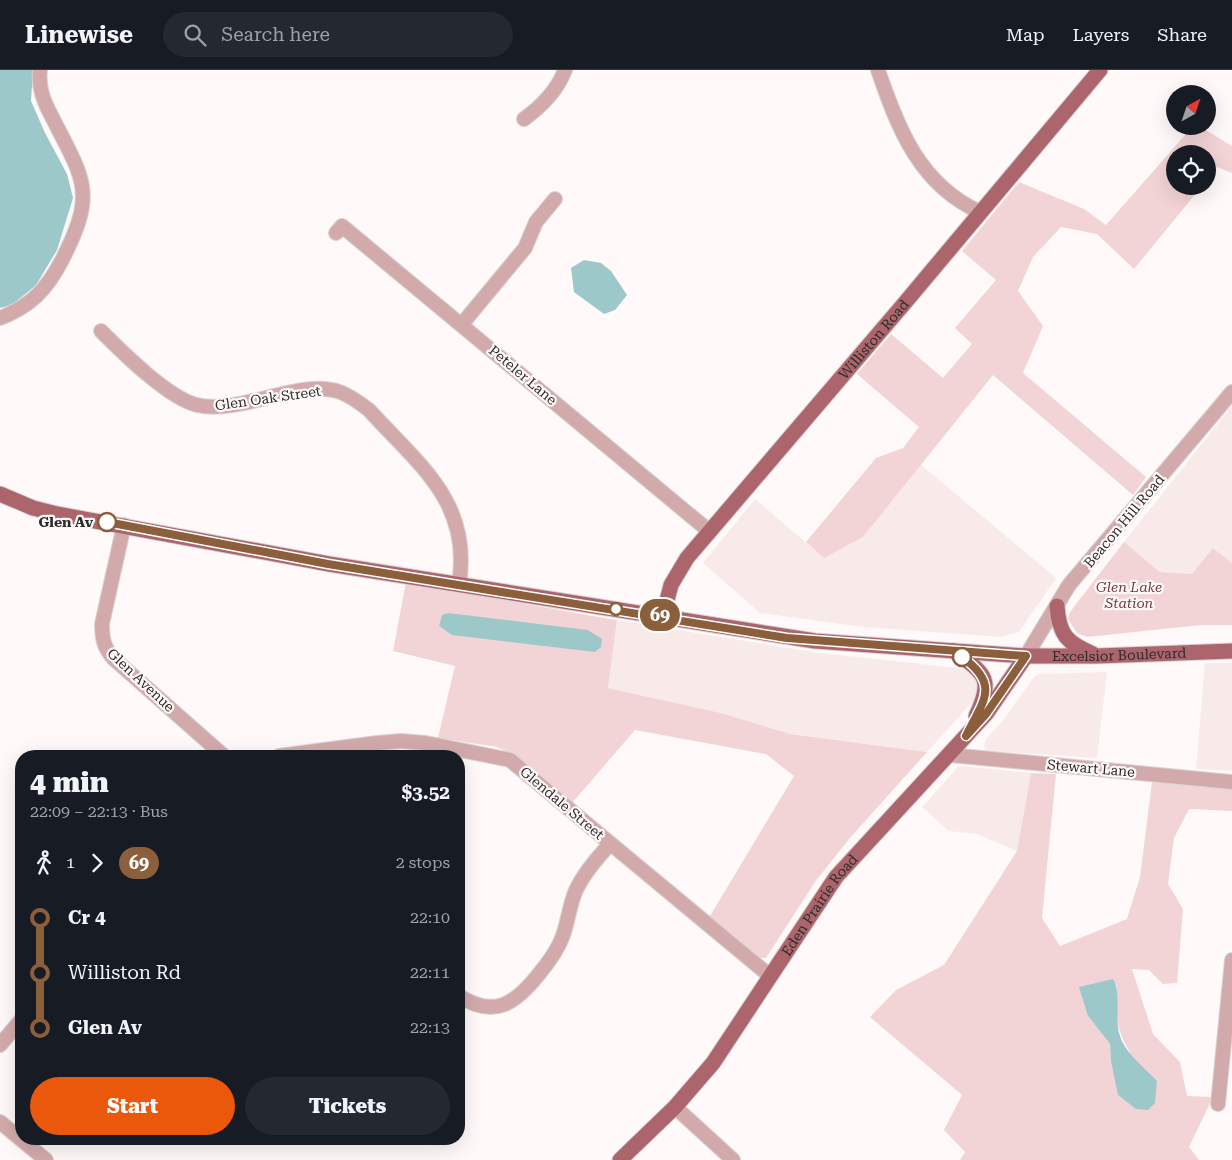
<!DOCTYPE html>
<html lang="en">
<head>
<meta charset="utf-8">
<style>
  body { margin:0; font-family:"Roboto Serif",serif; background:#242831; color:#f1f3f6; height:100vh; display:flex; flex-direction:column; font-size:19px; white-space:nowrap }
  * { box-sizing:border-box; margin:0 }
  p { font-size:16px; color:#9ea1a6 }
  .icon { flex:none; width:28px; height:28px; fill:none; stroke:currentColor; stroke-width:2; stroke-linecap:round; stroke-linejoin:round }
  .map { position:relative; flex:1; overflow:hidden }
  .side { position:absolute; left:15px; top:680px; width:450px; height:395px; display:flex; flex-direction:column; background:#171b24; border-radius:20px; box-shadow:0 5px 20px #0002 }
  .side>* { flex:none }
  .badge { padding:0 10px; border-radius:16px; font-size:18px; line-height:32px }
  .needle { width:32px; rotate:40deg }
  .fabs { position:absolute; left:1166px; top:15px; display:grid; gap:10px }
  .fabs a { display:grid; place-items:center; width:50px; height:50px; border-radius:50%; background:#171b24; box-shadow:0 5px 20px #0002; font-size:25px }
  .map>.badge { position:absolute; translate:-50% -50%; box-shadow:0 0 0 2px #fff }
  .legs { display:flex; align-items:center; gap:8px; height:55px; padding:0 15px; font-size:16px }
  .legs p { margin-inline-start:auto }
  .summary { display:flex; align-items:center; justify-content:space-between; height:85px; padding:0 15px }
  h1 { font-size:28px; font-weight:800; line-height:38px }
  .action { display:flex; gap:10px; margin-top:auto; padding:10px 15px }
  .action a { flex:1; height:58px; border-radius:30px; background:#ea580c; color:#fff; font-size:20px; font-weight:800; line-height:58px; text-align:center }
  .action a+a { background:#242831; color:#f1f3f6 }
  ul { padding:0 15px; list-style:none }
  li { display:flex; align-items:center; gap:18px; height:55px; font-size:19px }
  li i { display:grid; place-items:center; width:8px; height:100%; margin:0 6px; background:currentColor }
  li i::after { content:''; width:12px; height:12px; margin:-6px; border:4px solid; border-radius:50%; background:#171b24 }
  li p { margin-inline-start:auto }
  li:first-child i { background:linear-gradient(#0000 50%,currentColor 0) }
  li:last-child i { background:linear-gradient(currentColor 50%,#0000 0) }
  header { display:flex; align-items:center; gap:30px; box-sizing:border-box; height:70px; padding:0 25px; background:#171b24; border-bottom:1px solid #363941 }
  header strong { font-size:24px }
  nav { display:flex; gap:28px; margin-inline-start:auto; font-size:18px }
  .search { width:350px; height:45px; background:#242831; display:flex; align-items:center; gap:12px; box-sizing:border-box; padding:0 18px; border-radius:28px; color:#9ea1a6; font-size:19px }
  .map>svg:first-child { display:block }
  .built { fill:#f9eaea }
  .green { fill:#f3d4d6; fill-rule:evenodd }
  .water { fill:#9cc8ca }
  .lines { fill:none; stroke-linecap:round; stroke-linejoin:round }
  .minor-casing { stroke:#d9d4d4; stroke-width:16 }
  .major-casing { stroke:#d9d4d4; stroke-width:17 }
  .minor { stroke:#d3aaac; stroke-width:14 }
  .major { stroke:#ac656c; stroke-width:15 }
  .line-1-casing { stroke:#fff; stroke-width:11 }
  .line-1 { stroke:#8b5e3c; stroke-width:8 }
  .stop-1-dot { fill:#fff; stroke:#8b5e3c; stroke-width:2.5 }
  .labels { text-anchor:middle; stroke-width:4.5; stroke-linejoin:round; paint-order:stroke }
  .street-label { font-size:14px; fill:#2d2b2b; stroke:#fff9f9 }
  .stop-label { font-size:14px; font-weight:bold; fill:#2d2b2b; stroke:#fff9f9; text-anchor:end }
  .park-label { font-size:14px; font-style:italic; fill:#713b40; stroke:#fff9f9 }
</style>
</head>
<body>
<header>
<strong>Linewise</strong>
<div class="search"><svg class="icon" aria-label="search" viewBox="0 0 24 24"><circle cx="10" cy="10" r="6"/><path d="M15 15l6 6"/></svg>Search here</div>
<nav><a>Map</a><a>Layers</a><a>Share</a></nav>
</header>
<div class="map">
<svg width="1232" height="1090" viewBox="0 0 1232 1090">
  <rect width="100%" height="100%" fill="#fff9f9"/>
  <g class="built">
    <path d="M 1232,336 L 1232,493 L 1213,478 L 1192,504 L 1160,502 L 1124,472 Z"/>
    <path d="M 920,394 L 1056,508 L 1019,562 L 1001,567 L 864,557 L 760,543 L 703,493 L 755,429 L 824,488 L 863,467 Z"/>
    <path d="M 617,550 L 813,582 L 966,599 L 971,603 L 978,613 L 978,622 L 976,628 L 927,682 L 790,664 L 721,643 L 608,618 Z"/>
    <path d="M 1205,593 L 1232,593 L 1232,701 L 1196,699 Z"/>
    <path d="M 1107,602 L 1097,688 L 987,681 L 984,677 L 986,669 L 1001,653 L 1034,607 L 1039,604 Z"/>
    <path d="M 963,696 L 1031,703 L 1017,781 L 977,764 L 949,761 L 922,737 L 958,697 Z"/>
  </g>
  <g class="green">
    <path d="M 1193,56 L 1199,56 L 1232,76 L 1232,103 L 1217,97 L 1208,109 L 1208,84 L 1175,84 L 1175,116 L 1202,116 L 1134,199 L 1097,164 L 1061,157 L 1033,187 L 1018,221 L 1043,256 L 1023,303 L 1146,407 L 1133,425 L 993,305 L 863,467 L 824,488 L 806,472 L 876,388 L 903,378 L 919,357 L 857,304 L 891,264 L 943,308 L 972,274 L 955,258 L 996,210 L 962,181 L 1019,112 L 1084,139 L 1106,155 Z"/>
    <path d="M 1124,472 L 1160,502 L 1192,504 L 1213,478 L 1232,493 L 1232,555 L 1201,555 L 1087,567 L 1077,563 L 1068,549 L 1070,542 Z"/>
    <path d="M 406,512 C 477,523 546,539 617,550 L 608,618 L 721,643 L 790,664 L 927,682 L 849,769 L 815,812 L 766,888 L 759,888 L 710,846 L 794,706 L 766,684 L 635,660 L 572,733 L 514,685 L 497,677 L 438,668 L 455,596 L 393,581 Z"/>
    <path d="M 1031,703 L 1056,704 L 1042,848 L 1060,876 L 1127,849 L 1140,807 L 1152,712 L 1232,718 L 1232,741 L 1189,739 L 1174,768 L 1168,814 L 1183,839 L 1177,913 L 1163,914 L 1149,900 L 1132,899 L 1153,964 L 1180,992 L 1187,1026 L 1213,1027 L 1189,1077 L 1199,1090 L 960,1090 L 965,1082 L 944,1060 L 962,1025 L 870,947 L 896,920 L 944,895 L 1017,781 ZM 1117,915 C 1115,941 1116,961 1130,982 L 1111,991 L 1110,974 L 1088,946 Z"/>
  </g>
  <g class="water">
    <path d="M 0,0 L 33,0 L 31,31 L 45,63 L 67,104 L 73,128 L 57,180 L 36,215 L 12,235 L 0,238 Z"/>
    <path d="M 584,190 L 601,193 L 611,201 L 627,225 L 615,240 L 604,244 L 574,222 L 571,198 Z"/>
    <path d="M 448,543 L 588,560 L 602,569 L 601,577 L 595,582 L 452,565 L 439,556 L 442,545 Z"/>
    <path d="M 1113,909 C 1122,923 1114,950 1120,966 C 1125,983 1145,998 1157,1011 L 1155,1033 L 1148,1040 L 1136,1039 L 1118,1025 L 1111,991 L 1110,974 L 1088,946 L 1079,917 Z"/>
  </g>
  <g class="lines">
    <defs>
      <g id="minor">
        <path d="M 878,0 C 898,59 920,115 980,142"/>
        <path d="M 524,49 C 542,36 557,21 565,0"/>
        <path d="M 336,163 L 342,156 L 709,461"/>
        <path d="M 0,248 C 31,236 47,219 62,190 C 97,122 84,110 52,47 C 44,32 38,18 40,0"/>
        <path d="M 462,254 L 525,178 L 536,152 L 555,129"/>
        <path d="M 101,261 C 122,282 168,328 197,335 C 241,345 299,308 340,322 C 351,326 360,333 369,340 C 419,395 472,432 459,514"/>
        <path d="M 124,455 L 102,554 C 102,569 104,578 114,589 L 224,686"/>
        <path d="M 1026,586 L 1069,515 L 1232,322"/>
        <path d="M 950,685 L 1232,712"/>
        <path d="M 279,686 L 377,673 L 401,671 L 426,673 L 510,690 L 770,906"/>
        <path d="M 459,926 C 495,949 516,933 539,904 C 548,893 557,881 562,868 C 568,853 569,836 576,820 C 584,803 597,788 610,774"/>
        <path d="M 0,975 L 21,950"/>
        <path d="M 1218,1034 L 1232,890"/>
        <path d="M 675,1037 L 733,1090"/>
        <path d="M 0,1052 L 46,1090"/>
      </g>
      <g id="major">
        <path id="s1" d="M 0,424 L 33,438 L 57,444 L 329,494 L 815,571 L 1026,586 L 1097,586 L 1232,581"/>
        <path d="M 1057,536 C 1059,565 1067,573 1093,584"/>
        <path id="s2" d="M 663,546 L 671,515 L 687,488 L 903,235 L 1100,0"/>
        <path d="M 954,581 C 985,604 994,608 976,646"/>
        <path id="s3" d="M 620,1090 L 675,1037 L 713,993 L 836,807 L 986,644 L 1026,586"/>
      </g>
    </defs>
    <use href="#minor" class="minor-casing"/>
    <use href="#major" class="major-casing"/>
    <use href="#minor" class="minor"/>
    <use href="#major" class="major"/>
  </g>
  <g class="lines">
    <defs>
      <path id="line-1" d="M 107,452 L 328,494 L 787,568 L 1026,586 L 986,644 L 966,666 C 983,631 1001,615 962,587"/>
    </defs>
    <use href="#line-1" class="line-1-casing"/>
    <use href="#line-1" class="line-1"/>
  </g>
  <g class="stop-1-dot">
    <circle cx="107" cy="452" r="9"/>
    <circle cx="616" cy="539" r="6"/>
    <circle cx="962" cy="587" r="9"/>
  </g>
  <g class="labels">
    <g class="street-label">
      <text dy="5" stroke="none"><textPath href="#s2" startOffset="351">Williston Road</textPath></text>
      <text transform="translate(523 305) rotate(40)" y="5">Peteler Lane</text>
      <text transform="translate(268 328) rotate(-8)" y="5">Glen Oak Street</text>
      <text transform="translate(1124 451) rotate(-50)" y="5">Beacon Hill Road</text>
      <text dy="5" stroke="none"><textPath href="#s1" startOffset="1134">Excelsior Boulevard</textPath></text>
      <text transform="translate(141 610) rotate(43)" y="5">Glen Avenue</text>
      <text transform="translate(1091 698) rotate(5)" y="5">Stewart Lane</text>
      <text transform="translate(562 733) rotate(40)" y="5">Glendale Street</text>
      <text dy="5" stroke="none"><textPath href="#s3" startOffset="325">Eden Prairie Road</textPath></text>
    </g>
    <g class="stop-label">
      <text x="93" y="457">Glen Av</text>
    </g>
    <g class="park-label">
      <text x="1129" y="522">Glen Lake<tspan x="1129" dy="16">Station</tspan></text>
    </g>
  </g>
</svg>
<div class="fabs">
<a><svg class="needle" viewBox="-14 -14 28 28"><path d="M0-13l5 13h-10z" fill="#e53935"/><path d="M0 13l5-13h-10z" fill="#9ea1a6"/></svg></a>
<a><svg class="icon" aria-label="locate" viewBox="0 0 24 24"><circle cx="12" cy="12" r="6"/><path d="M12 2v4M12 18v4M2 12h4M18 12h4"/></svg></a>
</div>
<b class="badge" style="left:660px;top:545px;background:#8b5e3c;color:#fff">69</b>
<section class="side">
<div class="summary"><div><h1>4 min</h1><p>22:09 – 22:13 · Bus</p></div><b>$3.52</b></div>
<div class="legs"><svg class="icon" aria-label="walk" viewBox="0 0 24 24"><circle cx="13" cy="4" r="2"/><path d="M13 8l-2 6 4 7M11 14l-3 7M7 12l3-4h3l4 4"/></svg>1<svg class="icon" aria-label="forward" viewBox="0 0 24 24"><path d="M9 5l7 7-7 7"/></svg><b class="badge" style="background:#8b5e3c;color:#fff">69</b><p>2 stops</p></div>
<ul>
<li><i style="color:#8b5e3c"></i><b>Cr 4</b><p>22:10</p></li>
<li><i style="color:#8b5e3c"></i><span>Williston Rd</span><p>22:11</p></li>
<li><i style="color:#8b5e3c"></i><b>Glen Av</b><p>22:13</p></li>
</ul>
<div class="action"><a>Start</a><a>Tickets</a></div>
</section>
</div>
</body>
</html>
